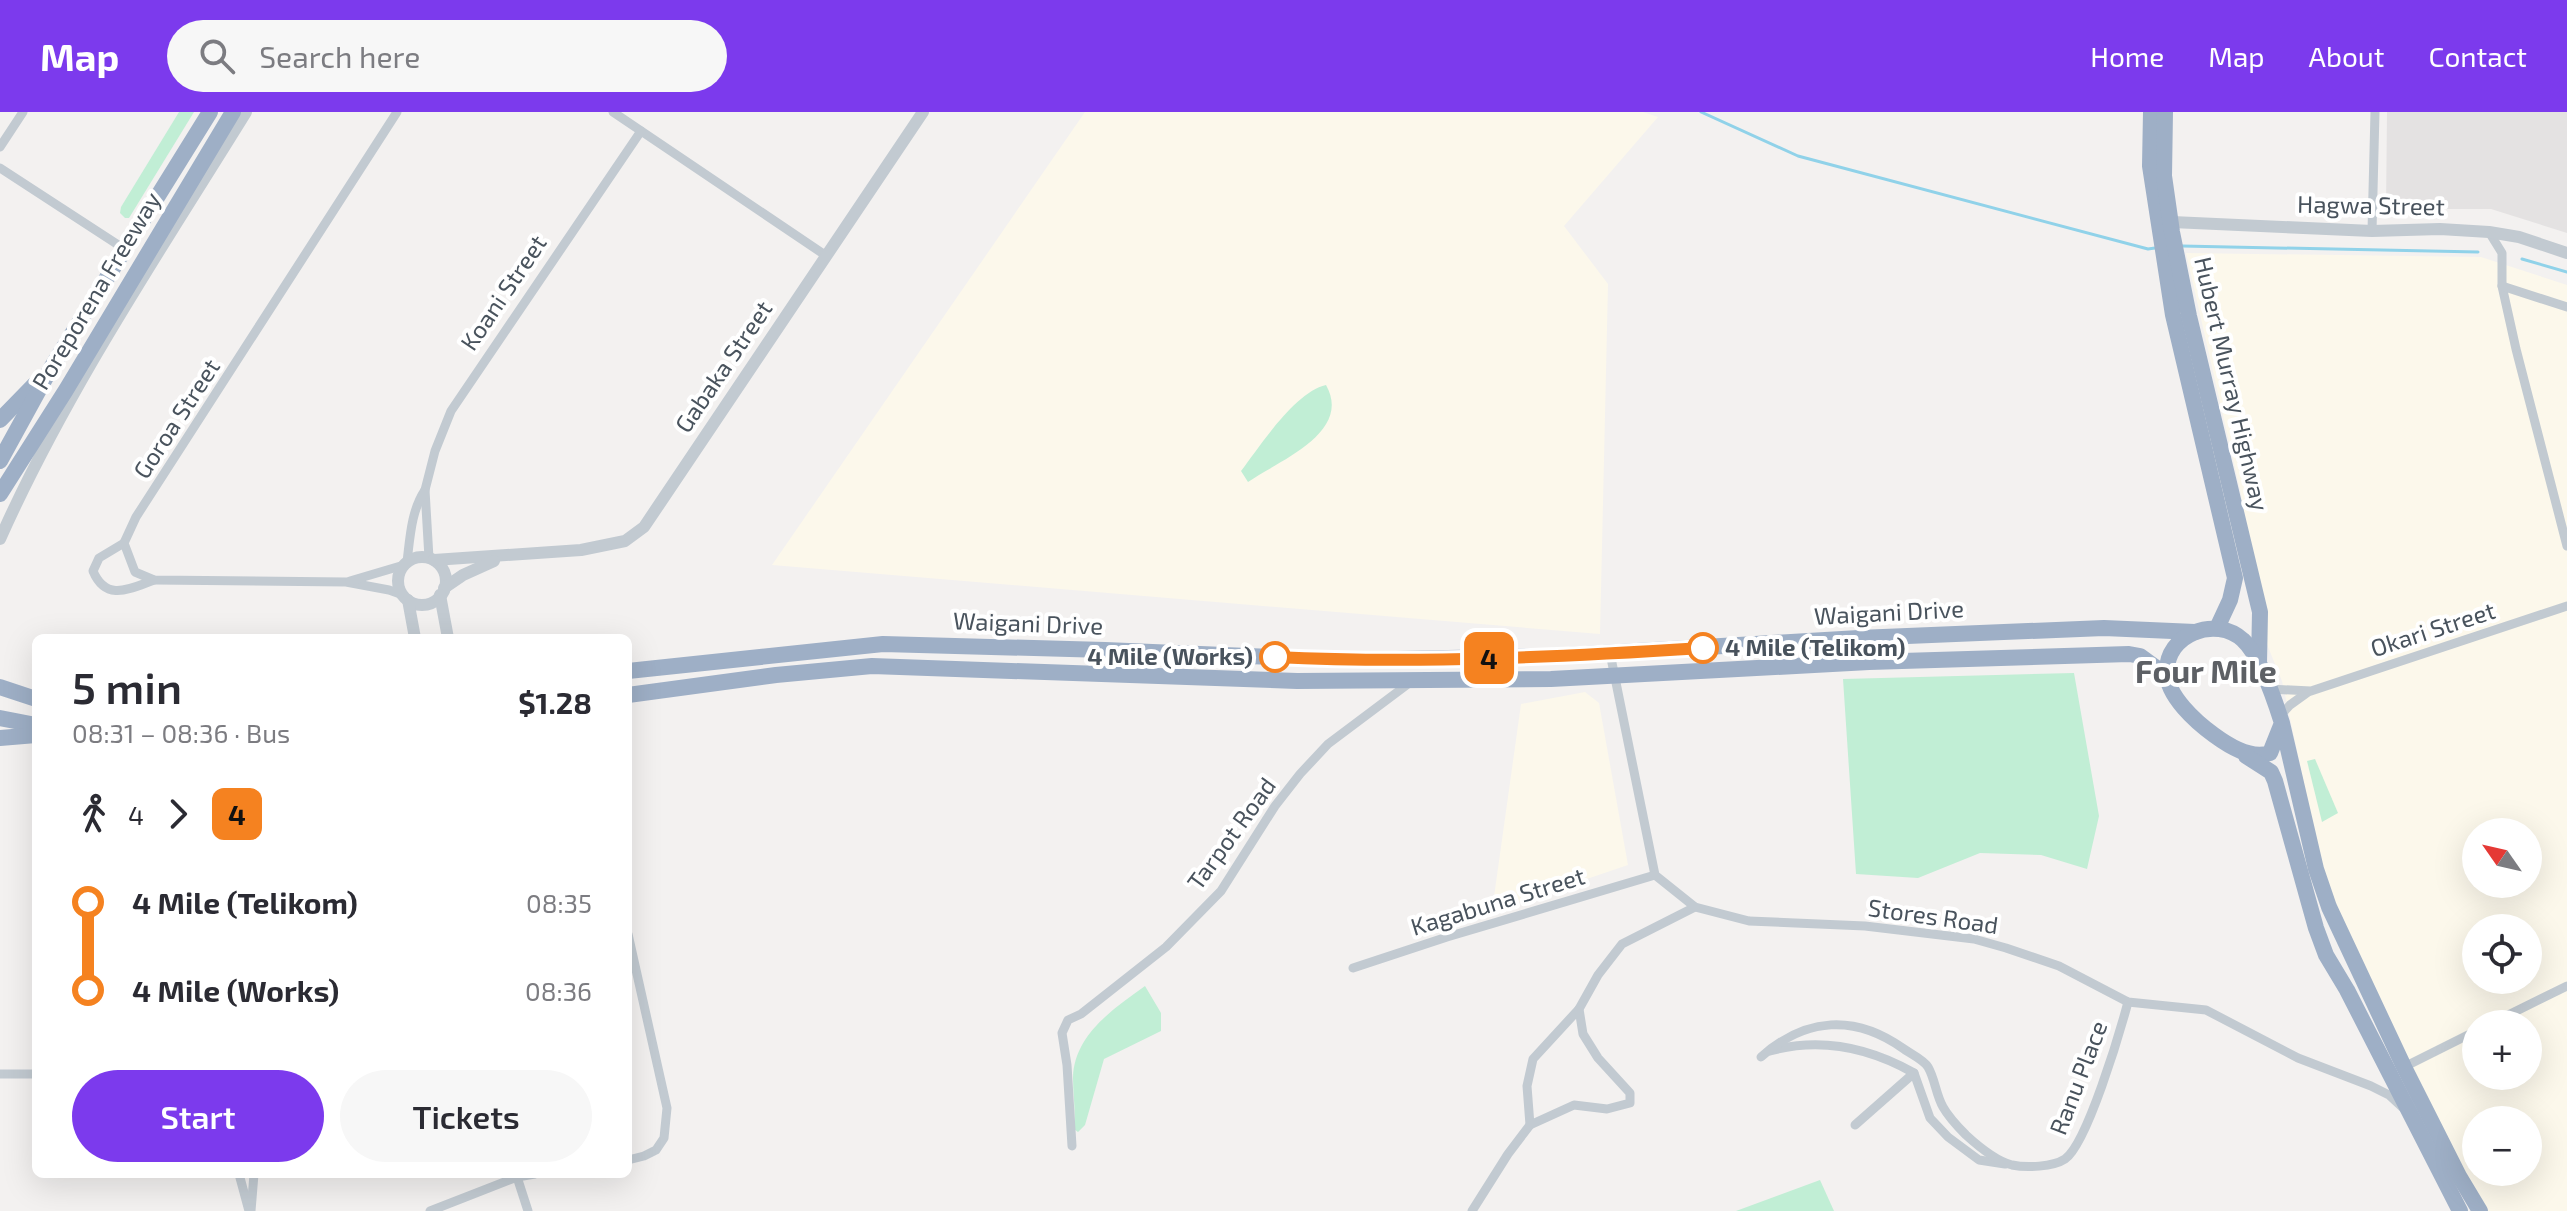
<!DOCTYPE html>
<html lang="en">
<head>
<meta charset="utf-8">
<style>
  body { margin:0; font-family:"Exo 2",sans-serif; background:#f7f7f7; color:#2b2b33; height:100vh; display:flex; flex-direction:column; font-size:30px; white-space:nowrap }
  * { box-sizing:border-box; margin:0 }
  p { font-size:26px; color:#7c7c81 }
  .icon { flex:none; width:44px; height:44px; fill:none; stroke:currentColor; stroke-width:2; stroke-linecap:round; stroke-linejoin:round }
  .map { position:relative; flex:1; overflow:hidden }
  .drawer { position:absolute; left:32px; top:522px; width:600px; height:544px; display:flex; flex-direction:column; background:#fff; border-radius:12px; box-shadow:0 8px 32px #0002 }
  .drawer>* { flex:none }
  .badge { padding:0 16px; border-radius:12px; font-size:28px; line-height:52px }
  .needle { width:52px; rotate:304deg }
  .buttons { position:absolute; left:2462px; top:706px; display:grid; gap:16px }
  .buttons a { display:grid; place-items:center; width:80px; height:80px; border-radius:50%; background:#fff; box-shadow:0 8px 32px #0002; font-size:40px }
  .map>.badge { position:absolute; translate:-50% -50%; box-shadow:0 0 0 4px #fff }
  .legs { display:flex; align-items:center; gap:12px; height:88px; padding:0 40px; font-size:26px }
  .legs p { margin-inline-start:auto }
  .overview { display:flex; align-items:center; justify-content:space-between; height:136px; padding:0 40px }
  h1 { font-size:44px; font-weight:600; line-height:60px }
  .cta { display:flex; gap:16px; margin-top:auto; padding:16px 40px }
  .cta a { flex:1; height:92px; border-radius:48px; background:#7c3aed; color:#fff; font-size:32px; font-weight:600; line-height:92px; text-align:center }
  .cta a+a { background:#f7f7f7; color:#2b2b33 }
  ul { padding:0 40px; list-style:none }
  li { display:flex; align-items:center; gap:28px; height:88px; font-size:30px }
  li i { display:grid; place-items:center; width:12px; height:100%; margin:0 10px; background:currentColor }
  li i::after { content:''; width:20px; height:20px; margin:-10px; border:6px solid; border-radius:50%; background:#fff }
  li p { margin-inline-start:auto }
  li:first-child i { background:linear-gradient(#0000 50%,currentColor 0) }
  li:last-child i { background:linear-gradient(currentColor 50%,#0000 0) }
  header { display:flex; align-items:center; gap:48px; box-sizing:border-box; height:112px; padding:0 40px; background:#7c3aed; color:#fff }
  header strong { font-size:38px }
  nav { display:flex; gap:44px; margin-inline-start:auto; font-size:28px }
  .search { width:560px; height:72px; background:#f7f7f7; display:flex; align-items:center; gap:20px; box-sizing:border-box; padding:0 28px; border-radius:44px; color:#7c7c81; font-size:30px }
  .map>svg:first-child { display:block }
  .commercial { fill:#fcf8eb; fill-rule:evenodd }
  .education { fill:#e4e2e2 }
  .green { fill:#c1eed5 }
  .lines { fill:none; stroke-linecap:round; stroke-linejoin:round }
  .stream { stroke:#90d2e9; stroke-width:3 }
  .minor { stroke:#c2cad1; stroke-width:9 }
  .tertiary { stroke:#c2cad1; stroke-width:12 }
  .trunk { stroke:#9eafc6; stroke-width:16 }
  .line-1-casing { stroke:#fff; stroke-width:18 }
  .line-1 { stroke:#f58220; stroke-width:12 }
  .stop-1-dot { fill:#fff; stroke:#f58220; stroke-width:4 }
  .labels { text-anchor:middle; stroke-width:8; stroke-linejoin:round; paint-order:stroke }
  .street-label { font-size:24px; fill:#49535d; stroke:#fff }
  .stop-label { font-size:24px; font-weight:bold; fill:#49535d; stroke:#fff; text-anchor:start }
  .district-label { font-size:32px; font-weight:bold; fill:#5d6065; stroke:#fff }
</style>
</head>
<body>
<header>
<strong>Map</strong>
<div class="search"><svg class="icon" aria-label="search" viewBox="0 0 24 24"><circle cx="10" cy="10" r="6"/><path d="M15 15l6 6"/></svg>Search here</div>
<nav><a>Home</a><a>Map</a><a>About</a><a>Contact</a></nav>
</header>
<div class="map">
<svg width="2567" height="1099" viewBox="0 0 2567 1099">
  <rect width="100%" height="100%" fill="#f3f1f0"/>
  <g class="commercial">
    <path d="M 1085,0 L 1643,0 L 1658,5 L 1564,114 L 1608,172 L 1600,522 L 772,453 Z"/>
    <path d="M 2186,141 L 2481,145 L 2567,173 L 2567,870 L 2483,912 L 2476,912 L 2476,915 L 2403,951 L 2324,764 L 2282,569 L 2266,530 L 2241,382 ZM 2476,720 L 2528,720 L 2528,772 L 2476,772 ZM 2476,816 L 2528,816 L 2528,868 L 2476,868 Z"/>
    <path d="M 1585,580 L 1599,591 L 1628,753 L 1492,799 L 1521,592 Z"/>
    <path d="M 2567,877 L 2567,1099 L 2485,1099 L 2411,955 L 2476,922 L 2476,964 L 2528,964 L 2528,912 L 2496,912 ZM 2476,1008 L 2528,1008 L 2528,1060 L 2476,1060 Z"/>
  </g>
  <path class="education" d="M 2387,0 L 2567,0 L 2567,121 L 2491,97 L 2386,97 Z"/>
  <g class="green">
    <path d="M 179,0 L 194,0 L 129,106 L 125,106 L 120,101 L 121,95 Z"/>
    <path d="M 1326,273 C 1353,321 1278,349 1248,370 L 1241,359 C 1260,334 1295,280 1326,273 Z"/>
    <path d="M 2074,561 L 2099,704 L 2087,757 L 2041,743 L 1980,741 L 1918,766 L 1856,762 L 1843,567 Z"/>
    <path d="M 2315,647 L 2338,701 L 2322,710 L 2307,649 Z"/>
    <path d="M 1145,874 L 1161,901 L 1161,919 L 1104,947 L 1085,1013 L 1078,1020 L 1074,1017 C 1076,1000 1073,983 1073,966 C 1074,923 1113,897 1145,874 Z"/>
    <path d="M 1820,1068 L 1834,1099 L 1736,1099 Z"/>
  </g>
  <g class="lines">
    <g class="stream">
      <path d="M 1701,0 L 1798,44 L 2148,137 L 2155,136"/>
      <path d="M 2182,134 L 2478,140"/>
      <path d="M 2522,147 L 2567,160"/>
    </g>
    <g class="minor">
      <path d="M 397,0 L 136,405 L 124,431 L 135,460 L 154,468 L 346,470 L 389,478 L 403,483"/>
      <path d="M 613,0 L 825,143"/>
      <path d="M 0,35 L 23,0"/>
      <path d="M 0,56 L 126,138"/>
      <path d="M 2372,119 L 2375,0"/>
      <path d="M 2489,120 L 2502,141 L 2502,174 L 2516,237 L 2567,434"/>
      <path d="M 2502,174 L 2567,195"/>
      <path d="M 124,431 L 99,446 L 93,459 C 106,490 129,477 154,468"/>
      <path d="M 429,446 L 425,378 L 435,339 L 451,299 L 641,19"/>
      <path d="M 407,450 C 410,426 411,399 425,378"/>
      <path d="M 350,469 L 404,453"/>
      <path d="M 1610,541 L 1655,763 L 1695,795 L 1749,809 L 1865,814 L 1974,827 L 2006,836 L 2059,854 L 2128,890 L 2206,898 L 2298,946 L 2371,974 L 2389,983 L 2402,995"/>
      <path d="M 2269,577 L 2311,579 L 2567,494"/>
      <path d="M 2280,604 L 2290,593 L 2308,580"/>
      <path d="M 628,822 L 667,996 L 664,1026 L 656,1038 L 644,1044 L 628,1048"/>
      <path d="M 1353,856 L 1447,825 L 1655,763"/>
      <path d="M 2490,912 L 2567,874"/>
      <path d="M 1770,939 C 1821,925 1868,935 1914,961 L 1930,1006 L 1948,1025 L 1979,1048 L 2005,1052"/>
      <path d="M 1761,945 C 1806,905 1855,902 1904,937 C 1911,942 1924,948 1928,955 C 1935,967 1936,983 1943,995 C 1948,1004 1958,1015 1966,1023 C 1978,1034 1996,1049 2012,1053 C 2026,1056 2053,1055 2065,1047 C 2087,1032 2120,920 2128,890"/>
      <path d="M 2404,955 L 2476,919"/>
      <path d="M 0,962 L 36,962"/>
      <path d="M 1530,1013 L 1527,974 L 1533,947 L 1579,897"/>
      <path d="M 1855,1013 L 1914,961"/>
      <path d="M 1072,1034 L 1067,953 L 1062,921 L 1068,908 L 1081,902 L 1166,835 L 1221,779 L 1275,694 L 1300,662 L 1328,632 L 1412,569"/>
      <path d="M 239,1062 L 249,1099"/>
      <path d="M 517,1065 L 528,1099"/>
      <path d="M 251,1099 L 254,1062"/>
      <path d="M 430,1099 L 517,1065 L 535,1062"/>
      <path d="M 1472,1099 L 1508,1042 L 1530,1013 L 1574,993 L 1607,997 L 1630,991 L 1630,981 L 1598,946 L 1583,922 L 1579,897 L 1598,863 L 1622,832 L 1695,795"/>
    </g>
    <g class="tertiary">
      <path d="M 2172,110 L 2372,119 L 2440,117 L 2489,120 L 2519,125 L 2567,141"/>
      <path d="M 0,427 C 67,277 160,139 246,0"/>
      <circle cx="422" cy="469" r="24"/>
      <path d="M 434,448 L 581,438 L 625,429 L 644,415 L 923,0"/>
      <path d="M 444,476 L 463,463 L 494,449"/>
      <path d="M 440,483 L 448,526"/>
      <path d="M 408,488 L 415,526"/>
    </g>
    <g class="trunk">
      <path d="M 2151,0 L 2150,54 L 2173,203 L 2235,466 L 2230,488 L 2217,516"/>
      <path d="M 2165,0 L 2164,64 L 2172,120 L 2189,204 L 2260,500 L 2259,551"/>
      <path d="M 0,308 L 35,272"/>
      <path d="M 0,349 L 51,256 L 210,0"/>
      <path d="M 0,382 L 66,278 L 233,0"/>
      <path d="M 628,559 L 883,532 L 1105,538 L 1344,548 L 1552,544 L 1859,526 L 2104,516 L 2195,520"/>
      <path d="M 0,575 L 36,587"/>
      <path d="M 628,583 L 776,563 L 872,554 L 1297,569 L 1551,567 L 1869,550 L 2129,542 L 2140,544 L 2166,563"/>
      <path d="M 0,606 L 36,613"/>
      <path d="M 2282,611 L 2270,641 C 2251,648 2229,634 2214,623 C 2196,610 2167,584 2167,561 C 2165,522 2216,503 2243,528 C 2260,543 2275,589 2282,611 L 2316,757 L 2329,795 L 2404,955 L 2459,1064 L 2480,1099"/>
      <path d="M 0,626 L 36,623"/>
      <path d="M 2246,644 L 2271,660 L 2275,669 L 2316,816 L 2326,843 L 2347,878 L 2460,1099"/>
    </g>
  </g>
  <g class="lines">
    <defs>
      <path id="line-1" d="M 1275,545 C 1418,552 1561,545 1703,536"/>
    </defs>
    <use href="#line-1" class="line-1-casing"/>
    <use href="#line-1" class="line-1"/>
  </g>
  <g class="stop-1-dot">
    <circle cx="1703" cy="536" r="14"/>
    <circle cx="1275" cy="545" r="14"/>
  </g>
  <g class="labels">
    <g class="street-label">
      <text transform="translate(2371 94) rotate(1)" y="8">Hagwa Street</text>
      <text transform="translate(97 179) rotate(-59)" y="8">Poreporena Freeway</text>
      <text transform="translate(504 181) rotate(-56)" y="8">Koani Street</text>
      <text transform="translate(724 255) rotate(-56)" y="8">Gabaka Street</text>
      <text transform="translate(2231 272) rotate(77)" y="8">Hubert Murray Highway</text>
      <text transform="translate(177 307) rotate(-57)" y="8">Goroa Street</text>
      <text transform="translate(1889 501) rotate(-3)" y="8">Waigani Drive</text>
      <text transform="translate(1028 512) rotate(2)" y="8">Waigani Drive</text>
      <text transform="translate(2433 518) rotate(-18)" y="8">Okari Street</text>
      <text transform="translate(1232 722) rotate(-54)" y="8">Tarpot Road</text>
      <text transform="translate(1498 790) rotate(-17)" y="8">Kagabuna Street</text>
      <text transform="translate(1933 805) rotate(8)" y="8">Stores Road</text>
      <text transform="translate(2079 966) rotate(-69)" y="8">Ranu Place</text>
    </g>
    <g class="stop-label">
      <text x="1725" y="544">4 Mile (Telikom)</text>
      <text x="1253" y="553" text-anchor="end">4 Mile (Works)</text>
    </g>
    <g class="district-label">
      <text x="2206" y="571">Four Mile</text>
    </g>
  </g>
</svg>
<div class="buttons">
<a><svg class="needle" viewBox="-14 -14 28 28"><path d="M0-13l5 13h-10z" fill="#e53935"/><path d="M0 13l5-13h-10z" fill="#7c7c81"/></svg></a>
<a><svg class="icon" aria-label="locate" viewBox="0 0 24 24"><circle cx="12" cy="12" r="6"/><path d="M12 2v4M12 18v4M2 12h4M18 12h4"/></svg></a>
<a>+</a>
<a>−</a>
</div>
<b class="badge" style="left:1489px;top:546px;background:#f58220;color:#111">4</b>
<section class="drawer">
<div class="overview"><div><h1>5 min</h1><p>08:31 – 08:36 · Bus</p></div><b>$1.28</b></div>
<div class="legs"><svg class="icon" aria-label="walk" viewBox="0 0 24 24"><circle cx="13" cy="4" r="2"/><path d="M13 8l-2 6 4 7M11 14l-3 7M7 12l3-4h3l4 4"/></svg>4<svg class="icon" aria-label="forward" viewBox="0 0 24 24"><path d="M9 5l7 7-7 7"/></svg><b class="badge" style="background:#f58220;color:#111">4</b></div>
<ul>
<li><i style="color:#f58220"></i><b>4 Mile (Telikom)</b><p>08:35</p></li>
<li><i style="color:#f58220"></i><b>4 Mile (Works)</b><p>08:36</p></li>
</ul>
<div class="cta"><a>Start</a><a>Tickets</a></div>
</section>
</div>
</body>
</html>
